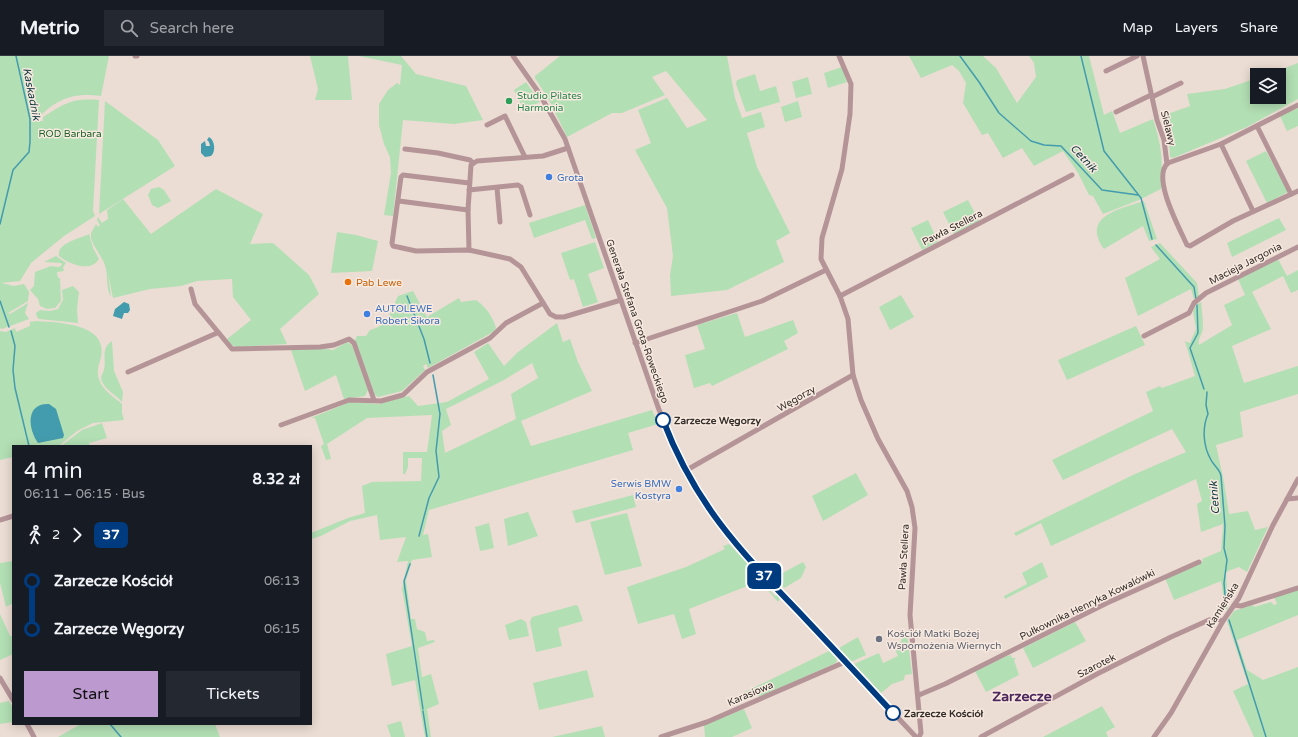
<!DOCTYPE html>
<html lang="en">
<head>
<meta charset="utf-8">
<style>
  body { margin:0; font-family:"Varela Round",sans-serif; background:#242831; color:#f1f3f6; height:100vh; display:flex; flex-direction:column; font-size:15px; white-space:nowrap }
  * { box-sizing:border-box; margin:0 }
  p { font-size:13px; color:#9ea1a6 }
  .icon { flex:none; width:22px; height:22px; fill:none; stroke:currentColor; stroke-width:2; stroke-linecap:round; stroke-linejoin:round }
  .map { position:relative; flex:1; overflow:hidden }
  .details { position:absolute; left:12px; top:389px; width:300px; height:280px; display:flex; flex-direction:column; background:#171b24; border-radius:0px; box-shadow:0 2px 10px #0003 }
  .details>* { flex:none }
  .badge { padding:0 8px; border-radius:6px; font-size:14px; line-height:26px }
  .tools { position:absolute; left:1250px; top:12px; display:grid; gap:8px }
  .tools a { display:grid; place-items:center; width:36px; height:36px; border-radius:0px; background:#171b24; box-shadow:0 2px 10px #0003; font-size:20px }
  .map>.badge { position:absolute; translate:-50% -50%; box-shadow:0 0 0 2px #fff }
  .legs { display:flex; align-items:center; gap:6px; height:44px; padding:0 12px; font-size:13px }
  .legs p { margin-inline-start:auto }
  .overview { display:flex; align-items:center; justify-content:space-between; height:68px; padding:0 12px }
  h1 { font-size:22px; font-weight:600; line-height:30px }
  .button { display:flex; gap:8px; margin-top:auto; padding:8px 12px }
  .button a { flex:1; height:46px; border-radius:0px; background:#bc99ce; color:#111; font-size:16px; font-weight:600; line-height:46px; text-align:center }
  .button a+a { background:#242831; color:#f1f3f6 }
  ul { padding:0 12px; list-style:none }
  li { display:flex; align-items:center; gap:14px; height:48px; font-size:15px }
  li i { display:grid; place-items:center; width:6px; height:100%; margin:0 5px; background:currentColor }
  li i::after { content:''; width:10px; height:10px; margin:-5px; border:3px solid; border-radius:50%; background:#171b24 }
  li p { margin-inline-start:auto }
  li:first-child i { background:linear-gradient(#0000 50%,currentColor 0) }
  li:last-child i { background:linear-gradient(currentColor 50%,#0000 0) }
  header { display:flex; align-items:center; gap:24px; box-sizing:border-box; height:56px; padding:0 20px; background:#171b24; border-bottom:1px solid #363941 }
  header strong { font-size:19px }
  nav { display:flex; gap:22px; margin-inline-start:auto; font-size:14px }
  .search { width:280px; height:36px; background:#242831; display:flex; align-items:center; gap:10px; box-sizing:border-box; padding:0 14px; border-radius:0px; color:#9ea1a6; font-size:15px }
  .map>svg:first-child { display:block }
  .green { fill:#b3dfb4; fill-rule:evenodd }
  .water { fill:#439cad }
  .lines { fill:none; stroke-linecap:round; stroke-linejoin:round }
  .stream { stroke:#439cad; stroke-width:1.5 }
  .minor { stroke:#b59498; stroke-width:5 }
  .line-1-casing { stroke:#fff; stroke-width:9 }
  .line-1 { stroke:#003b80; stroke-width:6 }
  .leisure-dot { fill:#2e9e5b; stroke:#f8eae0; stroke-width:1.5 }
  .shop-dot { fill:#3f7fe0; stroke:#f8eae0; stroke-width:1.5 }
  .food-dot { fill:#e8710a; stroke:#f8eae0; stroke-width:1.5 }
  .stop-1-dot { fill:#fff; stroke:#003b80; stroke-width:2 }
  .worship-dot { fill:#6b7280; stroke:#f8eae0; stroke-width:1.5 }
  .labels { text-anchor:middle; stroke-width:3; stroke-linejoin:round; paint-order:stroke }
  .leisure-label { font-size:10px; fill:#27864d; stroke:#f8eae0; text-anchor:start }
  .street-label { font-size:10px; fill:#352f2b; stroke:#f8eae0 }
  .park-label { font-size:10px; fill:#1b6326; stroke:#f8eae0 }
  .shop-label { font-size:10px; fill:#366cbe; stroke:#f8eae0; text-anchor:start }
  .food-label { font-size:10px; fill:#c56008; stroke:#f8eae0; text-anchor:start }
  .stop-label { font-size:10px; font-weight:bold; fill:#352f2b; stroke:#f8eae0; text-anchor:start }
  .worship-label { font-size:10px; fill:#5b616d; stroke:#f8eae0; text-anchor:start }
  .water-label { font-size:11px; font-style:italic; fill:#0f3940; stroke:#f8eae0 }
  .district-label { font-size:14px; font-weight:bold; fill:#4c275d; stroke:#f8eae0 }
</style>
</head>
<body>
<header>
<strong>Metrio</strong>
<div class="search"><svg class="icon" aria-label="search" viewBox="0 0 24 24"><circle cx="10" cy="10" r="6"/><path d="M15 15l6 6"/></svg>Search here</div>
<nav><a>Map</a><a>Layers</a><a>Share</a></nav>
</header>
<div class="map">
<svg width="1298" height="681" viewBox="0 0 1298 681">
  <rect width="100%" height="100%" fill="#ebddd3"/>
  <g class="green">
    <path d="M 0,0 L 109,0 L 101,40 C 72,36 56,43 35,65 L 43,65 L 43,61 C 66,47 72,42 99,44 L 93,155 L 95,160 L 64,180 L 31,207 L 20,225 L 1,227 L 14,230 L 24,228 L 29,236 L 28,245 L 8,257 L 10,258 L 28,247 L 25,257 L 29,263 L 2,273 L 0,272 Z"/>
    <path d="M 310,0 L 348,0 L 352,44 L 315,44 L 318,33 Z"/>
    <path d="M 359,0 L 401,0 L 416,18 L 466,30 L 483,64 L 454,68 L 403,64 L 393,160 L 384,159 L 391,117 L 390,101 L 384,88 L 379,69 L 379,48 L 388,34 L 397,27 L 400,29 L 402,9 Z"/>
    <path d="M 560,0 L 727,0 L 735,42 L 742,62 L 761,56 L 765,71 L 747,77 L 757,111 L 790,177 L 776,185 L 784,206 L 727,234 L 671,240 L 670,219 L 673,200 L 667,152 L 635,94 L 651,87 L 638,54 L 667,42 L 687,72 L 707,64 L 666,15 L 652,21 L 665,39 L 622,57 L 612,57 L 567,81 L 549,44 L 535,22 L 535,20 Z"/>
    <path d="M 909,0 L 983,0 L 996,12 L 1017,47 L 1036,21 L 1034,7 L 1029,0 L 1089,0 L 1104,59 L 1112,55 L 1120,77 L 1153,63 C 1162,91 1163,105 1161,133 L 1139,144 L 1103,158 L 1093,140 L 1089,139 L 1078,117 L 1063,95 L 1034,110 L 1022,92 L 1003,102 L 988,77 L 982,79 L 963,47 L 966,27 L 959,15 L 952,9 L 921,22 Z"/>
    <path d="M 1298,7 L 1298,43 L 1247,71 L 1173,102 L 1170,101 L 1169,84 L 1162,60 L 1190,50 L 1187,38 L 1225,33 L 1257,22 L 1257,41 L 1279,41 L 1279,19 L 1267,19 Z"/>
    <path d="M 842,11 L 847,26 L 828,32 L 824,17 Z"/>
    <path d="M 755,18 L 760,35 L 776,30 L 780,46 L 746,56 L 736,28 L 737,24 Z"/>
    <path d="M 808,21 L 812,38 L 796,42 L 792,26 Z"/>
    <path d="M 526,26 L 540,46 L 524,54 L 514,34 Z"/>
    <path d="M 105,45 L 158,84 L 175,110 L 99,158 Z"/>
    <path d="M 798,45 L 802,61 L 785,66 L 781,51 Z"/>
    <path d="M 1298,52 L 1298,70 L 1287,75 L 1280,60 Z"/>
    <path d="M 1266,95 L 1288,136 L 1267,147 L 1246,105 Z"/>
    <path d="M 159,131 L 164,134 L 171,145 L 158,152 L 152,149 L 148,139 L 151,133 Z"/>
    <path d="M 216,133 L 263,158 L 250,188 L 273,187 L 309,219 L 319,238 L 280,273 L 287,288 L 238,291 L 231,289 L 227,283 L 251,264 L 233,241 L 232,223 L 197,225 L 181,230 L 150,233 L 113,242 L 108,218 L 111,241 C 106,232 108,224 106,213 C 104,202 94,193 91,182 L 91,177 L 96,168 L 98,171 L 100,169 L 97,164 L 98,161 L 102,167 L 108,163 L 107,154 L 123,143 L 151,178 Z"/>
    <path d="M 968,144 L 979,165 L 954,178 L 943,156 Z"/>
    <path d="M 1144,145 L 1157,183 L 1149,185 L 1143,170 L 1104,193 C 1081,160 1120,153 1144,145 Z"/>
    <path d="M 585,149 L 596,182 L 592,183 L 585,164 L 534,182 L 529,167 Z"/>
    <path d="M 1279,162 L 1286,174 L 1232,201 L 1227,187 Z"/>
    <path d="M 928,164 L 938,186 L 922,194 L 911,172 Z"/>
    <path d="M 337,176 L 356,179 L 378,185 L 372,215 L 331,217 Z"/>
    <path d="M 89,178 L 93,192 L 99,203 C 90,217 69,208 59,200 C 57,186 80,183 89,178 Z"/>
    <path d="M 595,186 L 604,212 L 588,218 L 598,246 L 583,251 L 574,223 L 570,224 L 561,197 Z"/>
    <path d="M 1160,187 L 1197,227 L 1199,241 L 1194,243 L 1191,233 L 1138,260 L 1125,222 L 1160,203 L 1151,191 Z"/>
    <path d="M 56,200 L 66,207 L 63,211 L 64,215 L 57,216 L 58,222 L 60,222 L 61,245 L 55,252 L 47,253 L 40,250 L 38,243 L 30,234 L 34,230 L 35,216 L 51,210 L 59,211 L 62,209 L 61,207 L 44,206 Z"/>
    <path d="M 1278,203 L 1287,220 L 1298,214 L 1298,234 L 1291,237 L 1283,220 L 1252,236 L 1271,273 L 1232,290 L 1244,327 L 1298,310 L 1298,338 L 1240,356 L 1243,381 L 1216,389 L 1224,426 L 1229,458 L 1248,455 L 1255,474 L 1268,471 L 1247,516 L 1239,511 L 1228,515 L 1226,517 L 1228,553 L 1225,553 L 1221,525 L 1174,544 L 1165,522 L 1203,505 L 1202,503 L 1221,495 L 1223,468 L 1201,476 L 1197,448 L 1202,445 L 1196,423 L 1051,490 L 1041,467 L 1016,480 L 1014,477 L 1135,418 L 1186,396 L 1172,373 L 1063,424 L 1052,404 L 1153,355 L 1146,336 L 1160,330 L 1162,332 L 1195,320 L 1185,285 L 1190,287 L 1196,273 L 1193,255 L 1196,249 L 1201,246 C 1202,255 1203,263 1203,271 C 1203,278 1197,283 1199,289 L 1232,269 L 1224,249 L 1245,239 L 1238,223 Z"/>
    <path d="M 73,230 L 79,236 L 77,253 L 78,267 L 39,263 L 37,261 L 36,257 L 40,254 L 50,255 L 58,253 L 63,244 L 62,234 Z"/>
    <path d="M 413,235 L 427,261 L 459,242 L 461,246 L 476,244 C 486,251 493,261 496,272 L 493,276 L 428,312 L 426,308 L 423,310 L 425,314 L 402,335 L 378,341 L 375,339 L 355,284 L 357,280 L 366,280 L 370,274 C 388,270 391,255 398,240 Z"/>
    <path d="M 901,239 L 914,261 L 890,274 L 879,251 Z"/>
    <path d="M 737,257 L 745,281 L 793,264 L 798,277 L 784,285 L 788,293 L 712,330 L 710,327 L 694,332 L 685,299 L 705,293 L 697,269 Z"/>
    <path d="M 36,265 C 53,266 97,267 101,290 C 104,303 95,309 99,323 C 102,334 114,341 122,348 L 122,357 L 124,364 L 93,367 L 77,375 L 60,389 L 39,390 L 38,388 L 38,390 L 13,390 L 13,401 L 0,404 L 0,275 L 6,276 L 15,272 L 16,276 L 30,270 L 30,266 Z"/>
    <path d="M 557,267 L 563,286 L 570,283 L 578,306 L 592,335 L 521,365 L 531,390 L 652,354 L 658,368 L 628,377 L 633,394 L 429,454 L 423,479 L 428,478 L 432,501 L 412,504 L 406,524 L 411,563 L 415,563 L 417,573 L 425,576 L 427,585 L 434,584 L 435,586 L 418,592 L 422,621 L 431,618 L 439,648 L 427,653 L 431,681 L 425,681 L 415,624 L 392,630 L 386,598 L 412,590 L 402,533 L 408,505 L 397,506 L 406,481 L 380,484 L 377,459 L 350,465 L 321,480 L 311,483 L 311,477 L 348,462 L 365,457 L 362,430 L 372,426 L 421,425 L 422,402 L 408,402 L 408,411 L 405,418 L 403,418 L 403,396 L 427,396 L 432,359 L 367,362 L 327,388 L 331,403 L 326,404 L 321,390 L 324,388 L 315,362 L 311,362 L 350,346 L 378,348 L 409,340 L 418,350 L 447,346 L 489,323 L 474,296 L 488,287 L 504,310 L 518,296 ZM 532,307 L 538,322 L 511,338 L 516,363 L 445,397 L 442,375 L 451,369 L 446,353 L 504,324 Z"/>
    <path d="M 1136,270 L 1145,289 L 1067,324 L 1058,304 Z"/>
    <path d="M 112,285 L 114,315 L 123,336 L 122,346 C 116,339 106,334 102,326 C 100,320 102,319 104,314 C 107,303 100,293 112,285 Z"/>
    <path d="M 347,286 L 352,289 L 368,334 L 365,340 L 344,343 L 336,319 L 305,335 L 291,294 C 305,293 320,292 333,294 Z"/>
    <path d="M 102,367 L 107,382 L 89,387 L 90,390 L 61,390 L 82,374 Z"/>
    <path d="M 856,417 L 868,439 L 823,465 L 812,440 Z"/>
    <path d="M 633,439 L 636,451 L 576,467 L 572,455 Z"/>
    <path d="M 528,456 L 538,480 L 508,490 L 504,463 Z"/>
    <path d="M 627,457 L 642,510 L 605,519 L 590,466 Z"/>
    <path d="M 489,467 L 494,492 L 480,495 L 475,471 Z"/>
    <path d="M 729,488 L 762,523 L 761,525 L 775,540 L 777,539 L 780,543 L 778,546 L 760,525 L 689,553 L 696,578 L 682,583 L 674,558 L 638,568 L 627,531 L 686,511 L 725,493 L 723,490 Z"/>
    <path d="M 13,505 L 13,547 L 6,551 L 0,527 L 0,507 Z"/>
    <path d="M 803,506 L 806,511 L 801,522 L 784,532 L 775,521 Z"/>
    <path d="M 1042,506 L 1048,521 L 1005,543 L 1004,540 L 1027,528 L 1022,517 Z"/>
    <path d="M 1298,533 L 1298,559 L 1237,584 L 1247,614 L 1263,624 L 1298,611 L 1298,681 L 1254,681 L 1233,635 L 1248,628 L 1227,565 L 1234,555 L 1253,549 L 1254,551 L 1271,546 L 1274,549 L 1277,548 L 1274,541 Z"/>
    <path d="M 576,549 L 578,550 L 583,565 L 558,572 L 562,590 L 536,596 L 530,566 L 532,561 Z"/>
    <path d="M 0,558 L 10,580 L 13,580 L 13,598 L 0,604 Z"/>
    <path d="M 521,563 L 526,566 L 529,580 L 509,584 L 505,569 Z"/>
    <path d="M 1075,566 L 1086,585 L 1033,612 L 1023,592 Z"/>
    <path d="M 907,577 L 912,618 L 905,619 L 904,624 L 892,628 L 881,637 L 854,608 L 879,597 L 883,607 L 898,600 L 894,590 L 901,586 L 903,579 Z"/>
    <path d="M 858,581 L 866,599 L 851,606 L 839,592 Z"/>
    <path d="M 829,595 L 837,603 L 836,607 L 759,641 L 755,634 L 744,639 L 743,637 L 751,633 Z"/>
    <path d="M 1011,599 L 1012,602 L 1016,602 L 1014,604 L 1019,619 L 986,636 L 975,615 L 1007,600 Z"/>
    <path d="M 587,614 L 594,641 L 539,654 L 533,627 Z"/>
    <path d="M 9,645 L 13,652 L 13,666 L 0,668 L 0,647 Z"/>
    <path d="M 1102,650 L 1115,671 L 1106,676 L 1108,681 L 1043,681 Z"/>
    <path d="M 744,653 L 752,672 L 732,681 L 705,681 L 704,669 Z"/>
    <path d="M 401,665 L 405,681 L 391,681 L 387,669 Z"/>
    <path d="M 81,668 L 215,668 L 220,681 L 58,681 Z"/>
    <path d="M 602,670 L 605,681 L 552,681 Z"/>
  </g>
  <g class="water">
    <path d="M 209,81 C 215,84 216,96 211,100 L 205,101 L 201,97 L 201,88 L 205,85 L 206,90 L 210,90 L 209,86 L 207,84 Z"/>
    <path d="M 124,246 L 129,248 L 130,254 L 128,257 L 124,257 L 122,263 L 113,260 L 115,253 Z"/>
    <path d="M 49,348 L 56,353 L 64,379 L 63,382 L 38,387 C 28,373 25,347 49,348 Z"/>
  </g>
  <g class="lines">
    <g class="stream">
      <path d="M 960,0 L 979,26 L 999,57 L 1031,85 L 1044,89 L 1061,90 L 1102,134 L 1138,139"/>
      <path d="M 1081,0 L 1104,95 L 1141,142 L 1152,183"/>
      <path d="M 0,168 L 13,114 L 29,96 L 30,86 L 30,63 L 16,0"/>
      <path d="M 1156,189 L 1194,231 L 1196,243"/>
      <path d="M 407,240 L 424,283 L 430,307"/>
      <path d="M 0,245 L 9,271"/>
      <path d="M 1197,249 L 1198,277 L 1190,292 L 1204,333"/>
      <path d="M 11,275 L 15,290 L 13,314 L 15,332 L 29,390"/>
      <path d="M 1207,336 L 1206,349 L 1208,358 C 1202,372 1203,390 1211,404 C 1214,410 1220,413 1221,420 L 1225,470 L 1224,492 L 1227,504 L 1224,527 L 1226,551"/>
      <path d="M 419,480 L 429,442 L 439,421 L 436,395 L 440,358 L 433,319"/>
      <path d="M 410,508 L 404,525 L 405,533 L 423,653"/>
      <path d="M 1229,564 L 1266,681"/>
      <path d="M 423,655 L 427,681"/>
      <path d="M 110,668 L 121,681"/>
    </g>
    <g class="minor">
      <path d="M 135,0 L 137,0"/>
      <path d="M 513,0 L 539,37 L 565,83 L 658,351 L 678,401 L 695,433 L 732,485 L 916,681"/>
      <path d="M 839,0 L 851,28 L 850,58 L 842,113 L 822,182 L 821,203 L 840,240 L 848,263 L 853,319 L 861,344 L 878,383 L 907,435 L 912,451 L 915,472 L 910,559 L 921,677 L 919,681"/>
      <path d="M 1143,0 L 1157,64 L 1164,84 L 1167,108"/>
      <path d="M 1106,15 L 1137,0"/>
      <path d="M 1152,41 L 1181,27"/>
      <path d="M 1298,49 L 1221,88 L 1168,107 C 1151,121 1180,173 1187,189 L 1190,190 L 1233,165 L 1298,135"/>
      <path d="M 1116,56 L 1151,39"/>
      <path d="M 487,69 L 505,60 L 525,101"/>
      <path d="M 1257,70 L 1291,138"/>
      <path d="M 1221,88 L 1253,155"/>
      <path d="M 405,93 L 438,97 L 470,104 L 473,107"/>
      <path d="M 469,127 L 403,119 L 401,121 L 392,187 L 393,190 L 416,195 L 469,194 L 510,203 L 521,211 L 550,258 L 556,261 L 564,261 L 621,244"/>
      <path d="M 497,132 L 500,166"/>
      <path d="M 469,134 L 518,129 L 521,131 L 530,159"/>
      <path d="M 399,145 L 468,154"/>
      <path d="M 469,194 L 468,154 L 471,109 L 477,105 L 543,100 L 568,92"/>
      <path d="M 191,233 L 195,248 L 232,293 L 320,291 L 334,289 L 349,283 L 354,287 L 374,344"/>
      <path d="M 840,240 L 1072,119"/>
      <path d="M 1144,280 L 1189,257 L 1194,247 L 1206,237 L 1298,191"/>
      <path d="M 635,287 L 762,245 L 826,214"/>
      <path d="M 128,316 L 217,277"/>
      <path d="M 281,369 L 349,344 L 381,345 L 403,339 L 427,316 L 490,282 L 506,267 L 543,247"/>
      <path d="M 685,415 L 853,319"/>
      <path d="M 1287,443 L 1298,442"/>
      <path d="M 0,464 L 13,460"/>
      <path d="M 1234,549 L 1241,550 L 1298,532"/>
      <path d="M 0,622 L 13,644"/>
      <path d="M 919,639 L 945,628 L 1107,547 L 1199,506"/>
      <path d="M 27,668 L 34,681"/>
      <path d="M 661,681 L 707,666 L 845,606"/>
      <path d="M 981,681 L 1097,618 L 1171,581 L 1209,564 L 1217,563 L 1223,565"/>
      <path d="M 1154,681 L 1171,657 L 1223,565 L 1239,542 L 1273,469 L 1298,423"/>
    </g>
  </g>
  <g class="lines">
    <defs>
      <path id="line-1" d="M 663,364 C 694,446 738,493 798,555 C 830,589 862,623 893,657"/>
    </defs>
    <use href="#line-1" class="line-1-casing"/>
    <use href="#line-1" class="line-1"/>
  </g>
  <circle class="leisure-dot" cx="509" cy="45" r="4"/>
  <g class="shop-dot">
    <circle cx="549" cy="121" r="4"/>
    <circle cx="367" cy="258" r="4"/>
    <circle cx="679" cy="433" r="4"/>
  </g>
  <circle class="food-dot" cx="348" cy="226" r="4"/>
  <g class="stop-1-dot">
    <circle cx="663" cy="364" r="7"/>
    <circle cx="893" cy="657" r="7"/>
  </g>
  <circle class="worship-dot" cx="879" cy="583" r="4"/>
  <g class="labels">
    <g class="leisure-label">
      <text x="517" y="43">Studio Pilates<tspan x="517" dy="12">Harmonia</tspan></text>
    </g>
    <g class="street-label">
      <text transform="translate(1169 72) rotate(76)" y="4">Sielawy</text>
      <text transform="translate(952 171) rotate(-27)" y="4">Pawła Stellera</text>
      <text transform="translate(1245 207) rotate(-27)" y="4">Macieja Jargonia</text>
      <text transform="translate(638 265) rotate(71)" y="4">Generała Stefana Grota-Roweckiego</text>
      <text transform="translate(796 342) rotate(-30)" y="4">Węgorzy</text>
      <text transform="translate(903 501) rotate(-87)" y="4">Pawła Stellera</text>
      <text transform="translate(1087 548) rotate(-26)" y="4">Pułkownika Henryka Kowalówki</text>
      <text transform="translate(1222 549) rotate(-58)" y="4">Kamieńska</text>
      <text transform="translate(1096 609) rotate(-27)" y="4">Szarotek</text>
      <text transform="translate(750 637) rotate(-23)" y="4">Karasiowa</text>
    </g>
    <g class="park-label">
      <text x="70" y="81">ROD Barbara</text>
    </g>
    <g class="shop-label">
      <text x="557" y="125">Grota</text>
      <text x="375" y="256">AUTOLEWE<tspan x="375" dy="12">Robert Sikora</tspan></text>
      <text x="671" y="431" text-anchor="end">Serwis BMW<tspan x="671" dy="12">Kostyra</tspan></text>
    </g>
    <g class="food-label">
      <text x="356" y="230">Pab Lewe</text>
    </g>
    <g class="stop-label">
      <text x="674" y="368">Zarzecze Węgorzy</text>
      <text x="904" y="661">Zarzecze Kościół</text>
    </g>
    <g class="worship-label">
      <text x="887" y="581">Kościół Matki Bożej<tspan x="887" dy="12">Wspomożenia Wiernych</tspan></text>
    </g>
    <g class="water-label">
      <text transform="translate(32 38) rotate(79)" y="4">Kaskadnik</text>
      <text transform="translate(1084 102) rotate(47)" y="4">Cetnik</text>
      <text transform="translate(1214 442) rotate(-94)" y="4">Cetnik</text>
    </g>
    <g class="district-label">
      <text x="1022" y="645">Zarzecze</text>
    </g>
  </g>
</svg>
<div class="tools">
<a><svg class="icon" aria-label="layers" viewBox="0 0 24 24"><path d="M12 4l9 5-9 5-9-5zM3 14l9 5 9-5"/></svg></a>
</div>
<b class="badge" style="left:764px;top:520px;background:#003b80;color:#fff">37</b>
<section class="details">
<div class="overview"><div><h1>4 min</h1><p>06:11 – 06:15 · Bus</p></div><b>8.32 zł</b></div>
<div class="legs"><svg class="icon" aria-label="walk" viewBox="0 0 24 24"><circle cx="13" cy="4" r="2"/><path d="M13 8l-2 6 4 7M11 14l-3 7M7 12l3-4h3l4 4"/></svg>2<svg class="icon" aria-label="forward" viewBox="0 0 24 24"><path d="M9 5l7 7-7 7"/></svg><b class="badge" style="background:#003b80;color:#fff">37</b></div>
<ul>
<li><i style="color:#003b80"></i><b>Zarzecze Kościół</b><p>06:13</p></li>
<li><i style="color:#003b80"></i><b>Zarzecze Węgorzy</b><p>06:15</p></li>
</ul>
<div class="button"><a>Start</a><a>Tickets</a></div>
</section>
</div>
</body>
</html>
